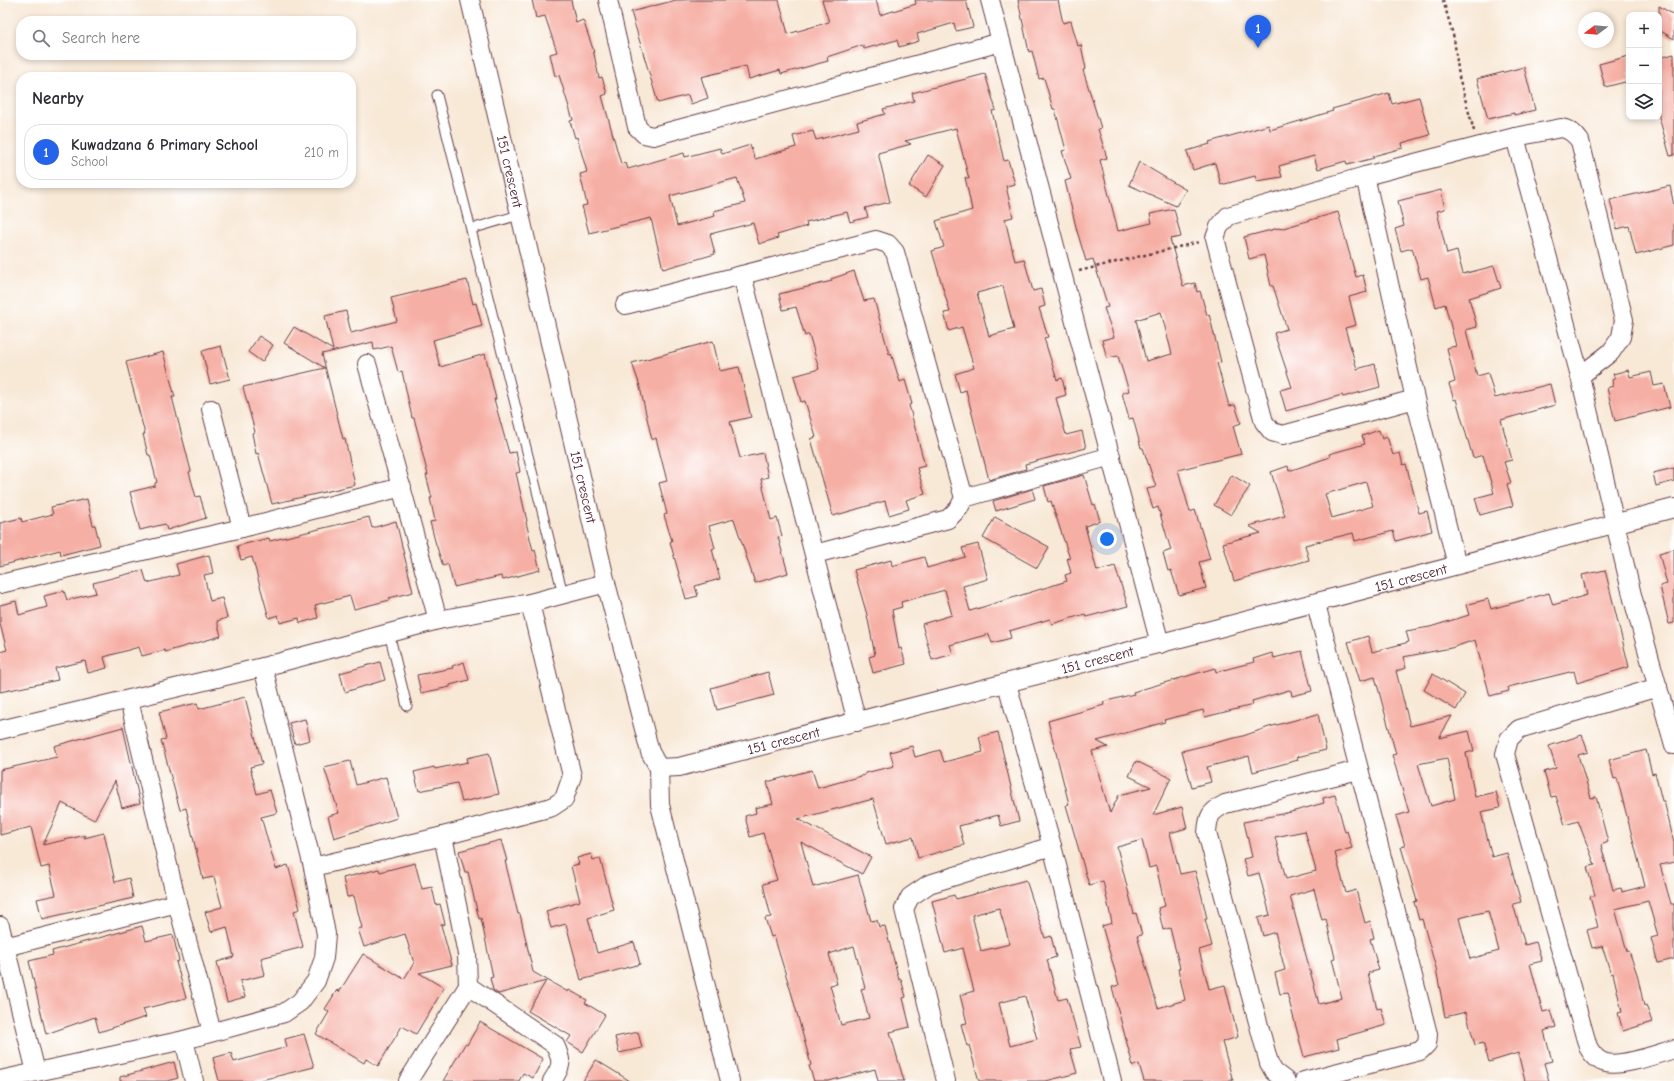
<!DOCTYPE html>
<meta charset="utf-8">
<style>
body{margin:0;font-family:"Comic Neue",sans-serif;background:#f7f7f7;color:#2b2b33}
.controls{position:absolute;right:12px;top:12px;display:grid;overflow:hidden;border-radius:8px;box-shadow:0 2px 6px #0003}
.controls button{width:36px;height:36px;display:grid;place-items:center;padding:0;border:0;border-bottom:1px solid #e1e1e2;background:#fff;color:#2b2b33;font:20px sans-serif}
.compass{position:absolute;left:1578px;top:12px;width:36px;height:36px;border-radius:50%;background:#fff;box-shadow:0 2px 6px #0003;rotate:254deg}
.you{position:absolute;left:1107px;top:539px;width:14px;height:14px;margin:-10px;border:3px solid #fff;border-radius:50%;background:#1a73e8;box-shadow:0 0 0 6px #1a73e833}
.badge{display:grid;place-items:center;width:26px;height:26px;border-radius:50%;background:#2563eb;color:#fff;font-size:13px;font-weight:700}
.pin{position:absolute;translate:-50% -33px;filter:drop-shadow(0 1px 2px #0008)}
.pin::after{content:'';position:absolute;top:21px;width:14px;height:12px;background:inherit;clip-path:polygon(0 0,100% 0,50% 100%)}
.list{margin:0;padding:0;list-style:none}
h2{display:flex;justify-content:space-between;align-items:center;height:52px;margin:0;padding:0 16px;font-size:17px}
h2 small{font-size:13px;font-weight:400;color:#7c7c81}
.list li{display:grid;grid-template-columns:26px 1fr auto;gap:12px;align-items:center;box-sizing:border-box;height:56px;margin:0 8px 8px;padding:0 8px;border:1px solid #e1e1e2;border-radius:16px}
.list b{display:block;font-size:15px;white-space:nowrap}
.list p{margin:0;font-size:13px;white-space:nowrap;color:#7c7c81}
.list em{font-size:13px;font-style:normal;color:#7c7c81}
.icon{flex:none;width:22px;height:22px;fill:none;stroke:currentColor;stroke-width:2;stroke-linecap:round;stroke-linejoin:round}
.map{position:relative;flex:none;width:1674px;height:1081px;overflow:hidden}
.search{position:absolute;background:#fff;box-shadow:0 2px 6px #0003;left:16px;top:16px;width:340px;height:44px;display:flex;align-items:center;gap:10px;box-sizing:border-box;padding:0 14px;border-radius:16px;color:#7c7c81;font-size:15px}
.panel{position:absolute;background:#fff;box-shadow:0 2px 6px #0003;left:16px;top:72px;width:340px;height:116px;border-radius:16px}
.map>svg:first-child{display:block}
.building{fill:#f6afa4;fill-rule:evenodd}
.lines{fill:none;stroke-linecap:round;stroke-linejoin:round}
.service-casing{stroke:#643d45;stroke-width:11}
.minor-casing{stroke:#643d45;stroke-width:20}
.path{stroke:#643d45;stroke-width:2.5;stroke-dasharray:3 3;stroke-linecap:butt}
.service{stroke:#fff;stroke-width:9}
.minor{stroke:#fff;stroke-width:18}
.labels{text-anchor:middle;stroke-width:3;stroke-linejoin:round;paint-order:stroke}
.street-label{font-size:14px;fill:#4a1f2b;stroke:#fff}
</style>
<div class="map">
<svg width="1674" height="1081" viewBox="0 0 1674 1081">
<rect width="100%" height="100%" fill="#fff"/>
<filter id="ink" filterUnits="userSpaceOnUse"><feTurbulence type="fractalNoise" baseFrequency=".025" numOctaves="2"/><feDisplacementMap in="SourceGraphic" scale="8" xChannelSelector="R" yChannelSelector="G"/><feConvolveMatrix kernelMatrix="1 2 1 2 8 2 1 2 1" color-interpolation-filters="sRGB"/></filter>
<filter id="wash" filterUnits="userSpaceOnUse"><feTurbulence type="fractalNoise" baseFrequency=".012" numOctaves="4" result="noise"/><feDisplacementMap in="SourceGraphic" scale="16" xChannelSelector="R" yChannelSelector="G"/><feGaussianBlur stdDeviation="0.9" result="paint"/><feColorMatrix in="noise" values="0 0 0 0 0 0 0 0 0 0 0 0 0 0 0 0 0 1.4 0 .05"/><feComposite in="paint" operator="in"/></filter>
<g filter="url(#wash)">
<rect width="100%" height="100%" fill="#f8e8d6"/>
<g id="blocks">
<!-- building -->
<path class="building" d="M532 0H571L576 23 583 20 593 49 599 78 602 77 607 94 602 96 621 164 626 163 628 169 684 153 685 157 720 148 722 154 750 145 755 159 796 147 793 136 813 131 816 140 859 129 857 122 885 114 883 109 914 101 912 93 985 74 996 110 992 111 1004 161 1008 160 1015 184 1006 186 1013 217 1005 219 1015 261 1024 259 1033 291 1041 289 1045 306 1039 308 1048 337 1044 338 1057 380 1062 378 1066 395 1056 398 1066 435 1082 431 1086 448 1025 464 1026 469 989 480 966 390 960 392 955 374 974 368 962 327 949 331 944 313 950 312 932 251 944 247 936 221 972 210 965 177 969 179 956 128 905 141 911 144 878 153 890 202 865 208 868 217 850 222 847 212 806 222 807 226 777 235 778 238 759 244 753 223 710 234 715 254 663 269 651 218 589 233 582 206 587 205 580 174 587 172 577 137 575 138 570 121 573 120 559 75 555 76 550 54 557 52 545 16 536 18ZM737 178 745 203 714 211 715 216 677 226 670 196ZM1003 286 1014 329 989 336 977 293Z
M676 0H779L788 34 829 22 822 0H876L880 15 916 4 915 0H966L973 27 956 31 954 23 917 34 919 41 899 47 897 40 864 49 863 45 827 57 828 61 781 74 780 70 749 79 746 66 701 77 708 98 691 104 688 95 658 103 631 12Z
M1018 0H1058L1063 23 1071 21 1078 46 1081 45 1086 69 1083 70 1101 128 1098 129 1107 158 1100 160 1118 231 1152 223 1150 214 1174 209 1181 237 1170 239 1183 286 1195 283 1197 292 1200 291 1207 315 1209 314 1221 362 1217 363 1229 406 1235 405 1241 423 1233 426 1241 454 1178 470 1190 512 1195 510 1210 559 1199 562 1206 588 1179 595 1171 570 1168 571 1163 553 1171 550 1158 507 1153 509 1147 489 1156 487 1143 448H1141L1133 418 1129 419 1122 393 1129 391 1118 356 1107 358 1102 340 1114 337 1104 308 1108 307 1093 259 1086 261 1077 231 1065 181 1071 179 1062 151 1066 150 1055 109H1053L1044 78 1039 79 1032 51 1029 52ZM1161 312 1172 354 1146 361 1136 320Z
M1659 6 1674 15V39L1659 30Z
M1674 54V155L1670 156 1659 117V58Z
M1629 56V81L1605 87 1599 64Z
M1524 67 1535 110 1514 115V113L1488 119 1477 79Z
M1389 93 1392 104 1419 97 1430 135 1402 143 1403 148 1373 156 1374 158 1347 165 1346 161 1318 169 1314 156 1279 166 1282 177 1257 181 1255 176 1221 185 1215 163 1193 170 1187 151 1210 144 1209 142 1269 125 1270 130 1333 111 1332 109Z
M928 155 945 165 926 197 909 186Z
M1139 162 1186 190 1176 206 1129 185Z
M1670 186 1674 206V245L1636 255 1629 226 1617 229 1610 200Z
M1441 190 1445 209 1437 211 1447 254 1457 251 1463 274 1494 266 1501 288 1469 298 1477 327 1466 330 1477 376 1488 373 1495 398 1550 384 1555 405 1501 420 1512 460 1504 462 1511 483 1507 484 1513 506 1480 515 1475 498 1494 493 1483 455 1473 458 1456 399 1454 400 1449 384 1455 382 1447 348 1456 346 1445 304 1436 307 1428 277 1421 279 1412 248 1401 251 1395 229 1404 226 1398 201Z
M1338 212 1356 277 1363 275 1367 292 1349 297 1356 325 1345 328 1357 369 1375 364 1380 387 1343 397 1342 395 1286 411 1280 390 1292 387 1274 333 1287 329 1273 286H1271L1264 255 1249 259 1244 237 1279 228 1280 229Z
M854 271 864 301 874 299 889 354 891 353 900 382 905 380 912 404 909 405 925 466 917 468 925 494 906 500 909 509 889 515 885 501 833 516 811 439 816 437 805 401 801 402 794 376 819 369 809 334 805 336 796 307 783 310 779 294 832 281 831 279Z
M467 280 473 304 476 303 482 326 433 340 440 367 485 354 496 399H494L509 453 516 452 520 472 516 473 527 521 526 522 533 551 535 550 540 570 503 580 501 576 454 587 448 564 443 566 435 541 430 522 435 521 430 498H432L426 475H428L421 448H422L414 418H412L402 371 398 372 391 346 374 350 373 342 322 354 343 439H345L355 485 272 504 258 453 256 454 252 433 255 432 243 387 325 368 284 343 294 327 333 350 325 316 346 311 351 333 397 321 391 298Z
M259 336 273 345 262 362 248 352Z
M713 341 720 371 739 367 751 417 730 422 740 458 763 453 768 477 761 479 771 520 777 518 782 536 778 537 788 573 755 583 734 519 709 526 715 548 712 549 720 579 695 586 698 596 686 599 670 542 672 541 664 515 667 514 659 483 667 481 656 438 652 440 639 383 632 363Z
M221 346 230 379 210 384 202 351Z
M163 352 175 397H172L191 471 189 472 196 497 200 496 206 518 167 530 165 524 140 530 130 492 155 486V483L157 482 150 455H148L143 434H145L126 362Z
M1628 370 1630 377 1651 372 1654 386 1664 384 1670 407 1615 421 1607 388 1613 386 1612 380 1615 379 1613 374Z
M1379 430 1382 439 1387 437 1393 455 1400 453 1403 465 1406 464 1419 513 1427 511 1432 531 1396 541 1393 531 1355 541 1353 533 1305 545 1309 560 1234 581 1223 543 1261 533 1249 526 1285 516 1271 472 1288 466 1289 471 1330 457 1329 454 1365 444 1362 436ZM1366 482 1373 506 1332 518 1325 494Z
M1674 468V481L1656 486 1653 473Z
M1084 475 1093 505 1095 504 1100 521 1085 526 1097 571 1115 566 1128 606 1086 617 1085 614 1052 624 1050 619 1009 631 1011 638 992 643 989 634 950 645 953 654 932 660 922 624 952 615 945 590 901 602 902 607 892 610 899 649 901 648 906 664 873 673 869 657 875 655 867 615 854 570 891 560 892 566 924 557 927 568 965 557 962 548 978 544 988 579 963 586 970 611 1067 581 1065 575 1071 573 1067 558 1070 559 1051 501 1048 502 1044 486Z
M1232 475 1250 486 1231 515 1214 505Z
M1032 489 1035 499 996 511 993 501Z
M87 499 93 525H95L100 545 61 555 60 550 0 566V523L21 518 22 522 53 514 51 507Z
M369 517 372 528 396 521 413 592 389 598 390 600 354 609 350 596 315 605 318 618 300 623 299 618 280 623 278 615 269 618 252 557 241 560 237 546 269 538 270 541Z
M995 517 1049 547 1037 568 983 538Z
M1674 549V623L1669 624 1660 586 1667 584 1659 553Z
M209 555 213 573 204 575 210 601 222 598 227 618 217 621 221 636 165 652V650L142 656 139 647 104 657 107 668 88 673 85 661 55 668 58 680 0 692V652L7 650 0 624V605L16 601 19 615 47 607 44 596 64 591 67 600 96 593 93 583 143 570 147 583 179 575 176 564Z
M1605 570 1629 667 1577 683 1574 671 1508 687 1509 691 1490 696 1475 640 1451 648 1403 657 1406 668 1396 671 1410 726 1452 716 1439 738 1469 731 1474 751 1466 753 1475 797 1496 792 1500 808 1481 812 1492 857 1507 853 1521 902 1513 904 1525 945 1536 942 1542 961 1530 964 1543 1012 1551 1010 1556 1027 1544 1031 1552 1061 1544 1063 1549 1081H1525L1518 1053 1489 1062 1483 1043 1475 1045 1466 1012 1445 1017 1436 968 1422 919 1419 920 1414 902 1417 901 1401 847 1405 846 1396 816 1409 812 1392 755 1396 754 1375 677 1360 681 1348 642 1368 636 1372 652 1409 642 1406 631 1430 627 1469 615 1466 605 1488 599 1491 609 1549 593 1553 605 1587 595 1582 575ZM1447 758 1455 799 1431 806 1418 764ZM1488 911 1499 951 1470 959 1459 918Z
M1302 651 1312 691 1292 696 1291 691 1289 690 1252 701 1253 705 1205 717 1203 710 1164 720 1165 722 1097 741 1108 747 1092 751 1110 813 1119 795 1151 787 1129 776 1136 761 1171 778 1153 815 1182 807 1187 828 1170 833 1180 874 1195 871 1202 897 1207 919H1205L1212 946 1199 950 1209 989 1225 985 1238 1037 1222 1042 1233 1081H1144L1139 1064 1133 1066 1112 987 1119 985 1102 926 1112 923 1103 881 1089 885 1066 805 1069 804 1048 721 1104 705 1103 702 1134 694 1133 692 1215 668 1216 672 1254 662 1253 659 1272 653 1274 658ZM1142 840 1149 868 1156 866 1165 906 1158 908 1163 930 1170 928 1180 968 1178 969 1185 1000 1158 1008 1137 936 1142 935 1136 913 1134 914 1117 847Z
M380 662 385 680 345 692 340 673Z
M464 662 469 680 450 685V687L421 693 417 675 453 668 452 666Z
M768 672 774 695 717 710 711 688Z
M1433 674 1465 694 1456 710 1424 690Z
M245 697 262 764 250 767 257 794 270 790 277 813 261 817 276 869 288 865 300 909 294 911 303 947 261 958 265 975 240 981 245 997 227 1002 217 962 234 957 227 927 211 932 205 912 222 907 214 877 203 879 186 808 180 810 161 740 166 739 159 712 197 703 199 709Z
M1318 714 1326 750 1297 757 1298 760 1253 772 1249 756 1207 767 1211 782 1192 787 1182 751 1243 736 1269 727Z
M305 719 310 740 295 744 289 723Z
M123 727 140 803 122 808 115 781 94 820 62 803 43 845 86 835 84 838 104 833 115 882 129 878 133 898 42 919 37 899 56 895 49 866 41 868 31 827 0 835V770L57 757 54 746Z
M998 732 1019 821 1001 826 998 815 959 826 964 845 918 858 913 837 886 844 873 799 798 819 871 857 862 874 801 842 813 887 858 875 871 921 877 920 879 927 885 926 899 980 901 979 906 997 903 998 910 1027 890 1032 904 1081H878L875 1069 829 1081H814L809 1066 811 1065 792 995 774 936 771 937 765 918 771 917 763 884 777 880 763 833 750 837 745 816 756 813 755 808 773 804 767 782 812 770 818 788 865 775V773L894 766 890 752 912 746 915 757 940 750 944 762 983 752 979 737ZM854 946 865 988 861 989 869 1018 841 1025 830 985 837 984 829 954Z
M1582 735 1588 752 1578 755 1591 798 1596 797 1608 842 1601 845 1613 890 1621 888 1622 892 1645 886 1617 778 1614 779 1609 760 1646 750 1652 774 1655 773 1662 801H1664L1674 842V862L1660 865 1671 904H1674V959L1658 963 1651 938 1658 936 1648 901 1615 909 1627 951H1629L1637 974 1644 1006 1646 1005 1652 1022 1623 1031 1618 1013 1622 1012 1613 973 1611 974 1602 946 1592 948 1587 930 1598 927 1590 897 1595 895 1587 867 1595 865 1578 821 1565 825 1556 796 1551 797 1544 772 1556 768 1549 746Z
M489 753 499 794 462 802 457 783 419 791 414 772 434 767 435 769 468 762 467 758Z
M350 761 356 785 386 777 397 818 334 838 328 816 339 813 324 767Z
M1335 795 1345 832 1347 831 1352 848 1335 853 1346 893 1356 890 1365 923 1370 921 1374 938 1370 939 1379 970 1368 973 1377 1009 1381 1008 1386 1025 1337 1039 1339 1048 1304 1057 1287 993 1280 994 1275 973 1285 970 1275 932 1263 936 1258 918 1270 915 1259 873 1248 876 1243 859 1252 857 1244 822 1291 812 1324 803 1323 798ZM1305 831 1316 871 1286 879 1275 837ZM1314 889 1322 920 1326 919 1335 958 1332 959 1342 998 1319 1004 1290 896Z
M501 840 507 861H505L518 914H520L533 972 568 992 569 990 587 1000 585 1003 605 1015 583 1052 567 1042 571 1036 528 1011 546 981 498 994 493 990 490 978 493 977 481 918 479 919 468 872H465L459 851Z
M591 854 593 860 600 858 614 910 588 918 597 953 634 942 640 964 581 980 566 924 551 928 546 911 580 901 571 866 579 864 577 858Z
M415 863 422 889 432 887 436 905 440 904 445 924 441 925 452 965 419 973 444 988 416 1034 402 1026 378 1066 366 1059 364 1063 316 1034 329 1012 325 1009 337 990 339 992 363 954 404 979 414 963 405 934 364 947 358 929 362 928 354 896 347 897 343 878 379 869 380 872Z
M1026 880 1045 938 1051 936 1056 957 1047 960 1058 1000 1067 998 1081 1047 1070 1049 1077 1073 1046 1081H979L969 1045 967 1046 961 1024 967 1023 960 995 974 991 963 948 945 953 932 901 954 895 956 899ZM999 908 1010 944 981 951 972 915ZM1025 996 1037 1039 1010 1046 999 1003Z
M142 926 146 941 173 935 179 961 176 962 186 998 143 1009 146 1017 99 1032 95 1017 46 1034 29 961 53 955 52 951Z
M480 1022 543 1059 533 1078 523 1073 519 1081H443L465 1044 467 1045Z
M638 1032 642 1048 619 1053 615 1037Z
M304 1034 314 1067 257 1081H219L213 1058 231 1053 234 1062 287 1047 285 1039Z
M596 1060 630 1081H583Z
M174 1062 178 1078 168 1081H120V1077Z"/>
</g>
</g>
<g filter="url(#ink)">
<use href="#blocks" fill-opacity="0" stroke="#643d45" stroke-width="1"/>
<g class="lines">
<!-- service casing -->
<g class="service-casing">
<path id="service" d="M437 95 563 594
M471 229 519 215
M389 633 407 706"/>
</g>
<!-- minor casing -->
<g class="minor-casing">
<g id="minor">
<path id="s1" d="M470 0 606 583 650 752 659 768 660 805 730 1081"/>
<path d="M608 0 637 127 644 134 653 136 1001 42"/>
<path d="M990 0 1160 644"/>
<path d="M1515 137 1580 376 1633 599 1674 745"/>
<path d="M1365 176 1228 216 1219 227 1215 238 1264 422 1272 432 1283 435 1415 399"/>
<path d="M625 305 742 275"/>
<path d="M367 364 438 620"/>
<path d="M211 409 242 528"/>
<path d="M964 498 1111 456"/>
<path d="M815 554 948 519 959 508 964 498 895 252 888 244 876 240 742 275 857 722"/>
<path d="M1457 565 1415 399 1365 176 1515 137 1561 128C1570 129 1575 134 1580 141L1624 320 1621 337 1611 352 1580 376"/>
<path d="M0 584 242 528 402 487"/>
<path d="M1007 684 1052 846 1112 1081"/>
<path d="M1658 687 1519 729 1509 739 1505 754 1588 1047C1592 1054 1597 1061 1606 1063 1623 1067 1657 1054 1674 1049"/>
<path d="M129 700 177 903 212 1032"/>
<path d="M0 730 263 667 438 620 530 603 606 583"/>
<path id="s2" d="M659 768 679 767C1011 683 1343 596 1674 508"/>
<path d="M443 836 552 807 564 799 572 776 530 603"/>
<path d="M313 867 443 836 467 954 468 986 408 1081"/>
<path d="M0 926 36 1072"/>
<path d="M5 947 177 903"/>
<path d="M468 986 555 1045C563 1062 562 1066 552 1081"/>
<path d="M184 1040 194 1081"/>
<path d="M0 1080 184 1040 284 1013 300 1002 316 981 324 958 326 934 313 867 263 667"/>
<path d="M946 1081 904 909 910 897 929 884 1052 846"/>
<path d="M1286 1081 1274 1072 1269 1063 1207 833C1208 816 1210 812 1225 804L1358 770"/>
<path d="M1304 1081 1420 1051 1427 1044 1428 1034 1316 604"/>
</g>
</g>
<!-- path -->
<path class="path" d="M1443 0 1454 38 1459 77 1474 131
M1079 271 1199 242"/>
<!-- service -->
<use href="#service" class="service"/>
<!-- minor -->
<use href="#minor" class="minor"/>
</g>
</g>
<g class="labels">
<!-- street labels -->
<g class="street-label">
<text dy="5" stroke="none"><textPath href="#s1" startOffset="176">151 crescent</textPath></text>
<text dy="5" stroke="none"><textPath href="#s1" startOffset="500">151 crescent</textPath></text>
<text dy="5" stroke="none"><textPath href="#s2" startOffset="776">151 crescent</textPath></text>
<text dy="5" stroke="none"><textPath href="#s2" startOffset="452">151 crescent</textPath></text>
<text dy="5" stroke="none"><textPath href="#s2" startOffset="128">151 crescent</textPath></text>
</g>
</g>
</svg>
<div class="controls">
<button>+</button>
<button>−</button>
<button><svg class="icon" aria-label="layers" viewBox="0 0 24 24"><path d="M12 4l9 5-9 5-9-5zM3 14l9 5 9-5"/></svg></button>
</div>
<svg class="compass" viewBox="-18 -18 36 36"><path d="M0-13l5 13h-10z" fill="#e53935"/><path d="M0 13l5-13h-10z" fill="#7c7c81"/></svg>
<div class="you"></div>
<div class="pin badge" style="left:1258px;top:48px">1</div>
<div class="search"><svg class="icon" aria-label="search" viewBox="0 0 24 24"><circle cx="10" cy="10" r="6"/><path d="M15 15l6 6"/></svg>Search here</div>
<section class="panel">
<h2>Nearby<small></small></h2>
<ul class="list">
<li><span class="badge">1</span><div><b>Kuwadzana 6 Primary School</b><p>School</p></div><em>210 m</em></li>
</ul>
</section>
</div>
